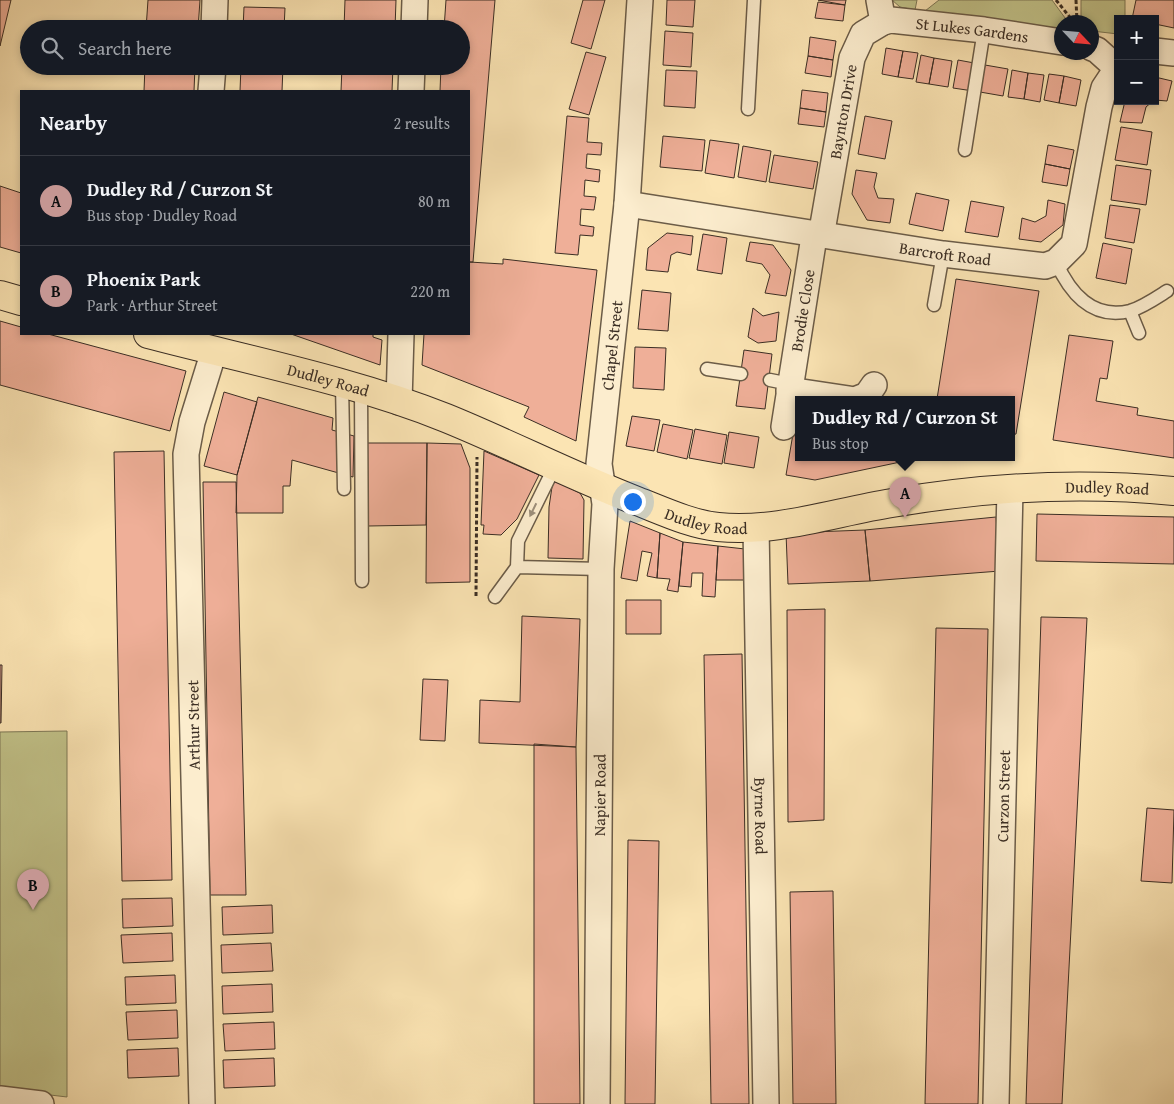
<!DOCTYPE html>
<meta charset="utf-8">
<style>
body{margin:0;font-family:"Gentium Book Plus",serif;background:#242831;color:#f1f3f6}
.controls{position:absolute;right:15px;top:15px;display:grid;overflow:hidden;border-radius:0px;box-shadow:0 2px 8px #0003}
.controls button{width:45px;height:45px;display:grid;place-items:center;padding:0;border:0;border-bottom:1px solid #363941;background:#171b24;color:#f1f3f6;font:25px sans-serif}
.compass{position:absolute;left:1054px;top:15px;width:45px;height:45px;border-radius:50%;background:#171b24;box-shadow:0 2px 8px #0003;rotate:116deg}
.you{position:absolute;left:632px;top:501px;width:18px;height:18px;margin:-12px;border:4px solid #fff;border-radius:50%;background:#1a73e8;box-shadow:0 0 0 8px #1a73e833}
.badge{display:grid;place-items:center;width:32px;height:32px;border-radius:50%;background:#c59692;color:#111;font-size:16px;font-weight:700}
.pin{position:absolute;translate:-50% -41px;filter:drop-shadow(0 1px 2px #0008)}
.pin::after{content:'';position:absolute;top:26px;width:18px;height:15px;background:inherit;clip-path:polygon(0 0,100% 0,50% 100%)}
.popup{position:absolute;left:795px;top:396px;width:220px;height:65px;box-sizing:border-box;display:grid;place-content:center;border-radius:0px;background:#171b24;filter:drop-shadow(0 1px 4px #0005);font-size:16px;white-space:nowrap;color:#9ea1a6}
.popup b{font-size:19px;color:#f1f3f6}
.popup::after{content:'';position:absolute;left:50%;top:100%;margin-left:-10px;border:10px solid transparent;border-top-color:#171b24}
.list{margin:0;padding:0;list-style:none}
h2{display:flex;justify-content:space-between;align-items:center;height:65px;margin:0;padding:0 20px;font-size:21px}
h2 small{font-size:16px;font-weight:400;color:#9ea1a6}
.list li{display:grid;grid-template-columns:32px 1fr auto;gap:15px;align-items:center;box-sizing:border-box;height:90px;padding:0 20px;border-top:1px solid #363941}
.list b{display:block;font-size:19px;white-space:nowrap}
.list p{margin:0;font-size:16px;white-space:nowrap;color:#9ea1a6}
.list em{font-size:16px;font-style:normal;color:#9ea1a6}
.icon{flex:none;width:28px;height:28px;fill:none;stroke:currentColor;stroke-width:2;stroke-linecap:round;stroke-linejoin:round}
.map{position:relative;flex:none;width:1174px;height:1104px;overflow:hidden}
.search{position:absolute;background:#171b24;box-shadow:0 2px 8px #0003;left:20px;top:20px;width:450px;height:55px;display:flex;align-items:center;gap:12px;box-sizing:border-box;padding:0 18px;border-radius:28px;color:#9ea1a6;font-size:19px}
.panel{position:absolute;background:#171b24;box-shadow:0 2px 8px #0003;left:20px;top:90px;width:450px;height:245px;border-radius:0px}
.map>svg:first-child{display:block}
.green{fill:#c2c38a;stroke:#7e7857}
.building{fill:#efaf98;stroke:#3b2e24}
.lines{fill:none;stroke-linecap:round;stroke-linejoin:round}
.lane-casing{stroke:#6b5c48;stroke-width:15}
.street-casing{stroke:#6b5c48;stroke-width:28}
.primary-casing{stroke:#3b2e24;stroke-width:30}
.path{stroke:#3b2e24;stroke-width:3;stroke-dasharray:4 2.5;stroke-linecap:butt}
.lane{stroke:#fcedce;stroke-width:12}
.street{stroke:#fcedce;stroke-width:25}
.primary{stroke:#fbe4b3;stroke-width:28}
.oneway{fill:#9c8e79}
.labels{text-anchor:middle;stroke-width:5;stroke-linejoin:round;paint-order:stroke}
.street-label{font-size:16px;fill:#3b2e24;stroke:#fcedce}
</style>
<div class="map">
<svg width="1174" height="1104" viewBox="0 0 1174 1104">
<rect width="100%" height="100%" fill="#fbe4b3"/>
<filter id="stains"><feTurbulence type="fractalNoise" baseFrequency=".004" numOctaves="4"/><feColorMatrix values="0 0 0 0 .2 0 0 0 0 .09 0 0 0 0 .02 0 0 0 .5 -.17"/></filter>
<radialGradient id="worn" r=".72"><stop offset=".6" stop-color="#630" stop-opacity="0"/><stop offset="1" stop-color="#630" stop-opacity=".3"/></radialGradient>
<!-- green -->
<path class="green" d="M892 0H917L915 10 900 7Z
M939 0H1052L1068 22H1062L1061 32 925 11Z
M1081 0H1125V19H1118V34L1092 31V22H1081Z
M67 731V1097L0 1089V732Z"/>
<!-- building -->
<path class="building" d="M0 0H11L0 46Z
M148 0H200L198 29H146Z
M345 0H396L395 29H344Z
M446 0H495L473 262H469V91H440L441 66H461V29H444Z
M583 0H605L591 49 571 43Z
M667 0H695L693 27 666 25Z
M818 0H846L845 5Z
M1136 0H1174V28L1155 24V19H1132Z
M818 2 845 5 843 21 815 18Z
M244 7 285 8 284 29H243Z
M665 31 693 33 691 67 663 65Z
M810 37 836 41 833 60 808 56Z
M886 48 903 51 898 77 882 74Z
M903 51 918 53 913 79 898 77Z
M586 52 606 57 589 115 569 109Z
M921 55 934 58 929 84 916 82Z
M808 56 833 60 831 77 805 73Z
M934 58 952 61 948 87 929 84Z
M958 60 985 65 980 92 953 88Z
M985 65 1008 69 1003 96 980 92Z
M145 66H195L194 91H144Z
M241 66H283L282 91H240Z
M342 66H393L392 91H341Z
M666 70 697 71 695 108 664 106Z
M1012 70 1028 73 1024 99 1008 97Z
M1028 73 1044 75 1040 102 1024 99Z
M1049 74 1064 76 1059 103 1044 100Z
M1064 76 1081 80 1076 106 1059 103Z
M1155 77 1172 81 1167 101 1155 100Z
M802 90 828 93 826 112 800 108Z
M1125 101H1153L1146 107 1142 123 1120 122Z
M800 108 826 112 824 127 798 124Z
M567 116 589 118 587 142 602 143 601 155 587 154 586 168 600 170 599 182 585 180 584 196 596 197 594 210 581 209 580 225 594 227 593 236 580 235 578 255 555 253Z
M865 116 892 121 885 159 858 154Z
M1121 127 1152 132 1147 165 1115 160Z
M663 136 705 140 702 171 660 167Z
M710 140 739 144 734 178 705 173Z
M1048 145 1074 150 1070 169 1045 164Z
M743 146 771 151 766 182 738 177Z
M774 155 818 162 813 189 769 182Z
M1045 164 1070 169 1067 186 1042 182Z
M1116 165 1151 170 1146 205 1111 200Z
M856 170 877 173 874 187 878 198 894 199 890 223 867 220 852 194Z
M0 186 21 193V253L0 247Z
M916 193 949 200 943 231 909 224Z
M1048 200 1065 204 1063 225 1041 242 1019 239 1022 218 1035 222 1046 216Z
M971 201 1004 207 998 237 965 232Z
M1110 205 1140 209 1134 243 1105 238Z
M667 233 693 236 691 255 677 252 671 255 668 272 646 270 648 248Z
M703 234 727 238 722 274 697 270Z
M750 242 773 245 791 270 786 296 765 293 770 275 762 264 746 261Z
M1103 243 1132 249 1126 284 1096 278Z
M503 259 597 270 576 441 524 417 529 407 422 365 424 334H469V262L503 264Z
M956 279 1039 291 1016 434 1011 435V399H937Z
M642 290 671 293 668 331 638 329Z
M753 308 763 316 779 312 776 341 758 343 748 337Z
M0 321 21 327V334H48L186 371 170 431 0 385Z
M291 334H373V337L382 340 380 365Z
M1069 335 1113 341 1107 379 1100 378 1096 401 1138 408 1137 415 1174 421V458L1053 440Z
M635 347 666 348 664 390 633 388Z
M744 350 772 354 765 409 736 406Z
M224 392 257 402 237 475 204 466Z
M258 397 333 418 332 430 354 436 353 477 292 460 290 486H283V513H236L237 475Z
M632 416 660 420 654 451 626 446Z
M663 424 693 430 687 459 657 452Z
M794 428 799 429V457H924L815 480 786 475Z
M695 429 727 435 722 464 689 458Z
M729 432 759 437 754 468 724 463Z
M367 443H427L426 525 368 526Z
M427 443 461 444 470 468V582L426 583Z
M164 451 172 880 122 881 114 452Z
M484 451 539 475 517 519 501 535 483 534 484 525H481Z
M553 480 580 493 584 500 583 559 548 558 549 507Z
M203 482H236L246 895H210Z
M1037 514 1174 517V564L1036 561Z
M996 517 1000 571 870 581 865 530Z
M630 521 660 533 657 578 647 576 652 553 642 551 637 581 621 578Z
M865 530 870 581 788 584 786 533Z
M660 533 683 542 678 592 667 590 670 579 657 578Z
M683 542 718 546 715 597 702 596 703 573H692L691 587 679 586Z
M718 546 745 549 746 580H716Z
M626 600H661V634H626Z
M825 609 824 820 788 822 787 610Z
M522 616 580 619 576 747 479 743 480 700 520 702Z
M1041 617 1087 618 1062 1104H1026Z
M936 628 988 629 978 1104H925Z
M742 654 749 1104H711L704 655Z
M0 665H2L1 723H0Z
M423 679 448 680 445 741 420 740Z
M534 744 576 747 580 1104H534Z
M1147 808 1174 810 1172 883 1141 881Z
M628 840 659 841 655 1104H625Z
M833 891 836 1104H793L790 892Z
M172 898 173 926 123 928 122 899Z
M272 905 273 933 223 935 222 907Z
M172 933 173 961 123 963 121 935Z
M271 943 273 971 222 973 221 945Z
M175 975 176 1003 126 1005 125 977Z
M272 984 273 1012 223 1014 222 986Z
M177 1010 178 1038 128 1040 126 1012Z
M274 1022 275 1049 225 1051 223 1024Z
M178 1048 179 1076 128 1078 127 1050Z
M274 1058 275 1086 224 1088 223 1060Z"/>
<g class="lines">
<!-- lane casing -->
<g class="lane-casing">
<path id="lane" d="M748 109 754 0
M965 150 984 30
M1056 262C1070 293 1092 320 1130 311 1143 307 1156 298 1167 291
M934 305 943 254
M1130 311 1139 333
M707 369 741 374
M770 380 790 384
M342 384 344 489
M361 390 362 581
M555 466 518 541 517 567 601 569
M495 597 517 567"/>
</g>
<!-- street casing -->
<g class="street-casing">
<g id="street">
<path id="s1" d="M883 22 891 20 984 30 1062 42"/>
<path d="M214 29 215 0"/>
<path d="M414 29 415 0"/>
<path d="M1092 48 1097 50 1117 68"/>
<path d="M1155 51 1174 53"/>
<path d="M211 91 213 66"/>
<path d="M411 91 412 66"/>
<path id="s2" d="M627 204 943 254 1045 266 1056 262 1074 244 1099 107 1104 88 1118 67"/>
<path d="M789 390 849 399"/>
<path d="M857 399 867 395 874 385"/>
<path d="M399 402 401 334"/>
<path id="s3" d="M784 427 813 243 823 225 852 58 863 34 883 22 879 0"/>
<path id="s4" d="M756 527 766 1104"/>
<path d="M0 1099 41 1104"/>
<path d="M202 1104 186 454 192 422 214 351"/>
<path id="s5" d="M597 1104 601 569 605 504 599 464 627 204 640 0"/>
<path id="s6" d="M996 1104 1010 489"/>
</g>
</g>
<!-- primary casing -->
<g class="primary-casing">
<g id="primary">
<path d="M0 295 21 301"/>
<path id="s7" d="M148 334C247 360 351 380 446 418 510 444 572 476 637 501 663 511 690 524 718 527 776 533 835 512 892 503 985 487 1081 482 1174 491"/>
</g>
</g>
<!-- path -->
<path class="path" d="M1056 0 1073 21
M1076 0 1077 22
M476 596 477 457"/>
<!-- lane -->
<use href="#lane" class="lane"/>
<!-- street -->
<use href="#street" class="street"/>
<!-- primary -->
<use href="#primary" class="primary"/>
</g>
<!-- one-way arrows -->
<defs><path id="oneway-solid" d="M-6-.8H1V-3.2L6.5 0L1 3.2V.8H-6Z" transform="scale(1.25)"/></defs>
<use class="oneway" href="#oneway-solid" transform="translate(533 510) rotate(116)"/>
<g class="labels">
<!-- street labels -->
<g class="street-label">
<text dy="6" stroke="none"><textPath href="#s1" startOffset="90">St Lukes Gardens</textPath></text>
<text dy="6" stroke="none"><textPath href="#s3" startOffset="322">Baynton Drive</textPath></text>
<text dy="6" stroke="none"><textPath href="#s2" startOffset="322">Barcroft Road</textPath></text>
<text dy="6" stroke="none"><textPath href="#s3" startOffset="118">Brodie Close</textPath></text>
<text dy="6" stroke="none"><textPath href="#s5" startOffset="760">Chapel Street</textPath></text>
<text dy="6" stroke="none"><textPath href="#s7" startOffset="186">Dudley Road</textPath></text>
<text dy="6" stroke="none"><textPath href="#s7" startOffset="996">Dudley Road</textPath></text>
<text dy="6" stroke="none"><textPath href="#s7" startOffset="591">Dudley Road</textPath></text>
<text transform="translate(193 725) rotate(-91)" y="6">Arthur Street</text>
<text dy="6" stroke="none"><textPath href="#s5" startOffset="309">Napier Road</textPath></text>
<text dy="6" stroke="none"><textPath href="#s6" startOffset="308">Curzon Street</textPath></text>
<text dy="6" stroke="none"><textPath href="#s4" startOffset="289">Byrne Road</textPath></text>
</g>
</g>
<rect width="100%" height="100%" filter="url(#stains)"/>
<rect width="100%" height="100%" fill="url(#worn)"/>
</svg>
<div class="controls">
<button>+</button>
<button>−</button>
</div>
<svg class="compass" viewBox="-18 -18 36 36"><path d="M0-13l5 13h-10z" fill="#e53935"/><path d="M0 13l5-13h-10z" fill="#9ea1a6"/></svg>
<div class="you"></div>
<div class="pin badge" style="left:905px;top:518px">A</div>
<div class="popup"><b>Dudley Rd / Curzon St</b>Bus stop</div>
<div class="pin badge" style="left:33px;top:910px">B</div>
<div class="search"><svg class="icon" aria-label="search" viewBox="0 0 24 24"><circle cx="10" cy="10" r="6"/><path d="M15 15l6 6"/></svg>Search here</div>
<section class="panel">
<h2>Nearby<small>2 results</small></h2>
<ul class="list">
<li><span class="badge">A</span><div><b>Dudley Rd / Curzon St</b><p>Bus stop · Dudley Road</p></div><em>80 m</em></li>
<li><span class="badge">B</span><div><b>Phoenix Park</b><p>Park · Arthur Street</p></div><em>220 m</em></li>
</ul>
</section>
</div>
